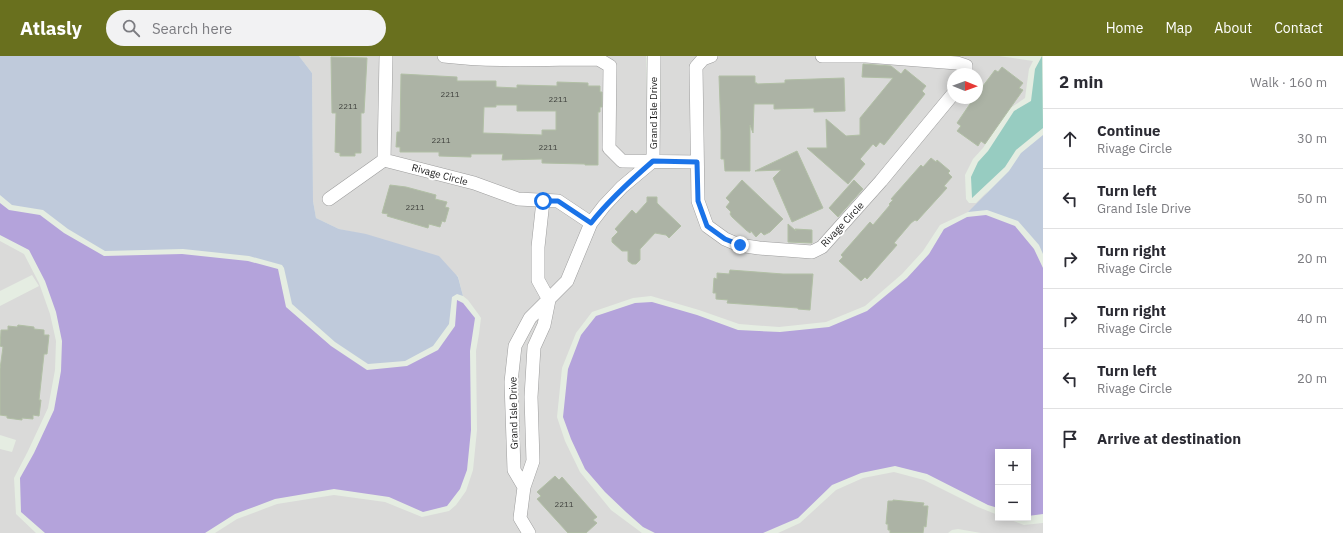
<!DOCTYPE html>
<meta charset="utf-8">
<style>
body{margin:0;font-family:"IBM Plex Sans",sans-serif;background:#f2f2f3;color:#2b2b33}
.controls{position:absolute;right:12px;bottom:12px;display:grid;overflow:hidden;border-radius:0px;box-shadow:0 2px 10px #0003}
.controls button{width:36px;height:36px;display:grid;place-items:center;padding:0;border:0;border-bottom:1px solid #e1e1e2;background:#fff;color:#2b2b33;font:20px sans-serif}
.compass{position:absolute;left:947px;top:12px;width:36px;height:36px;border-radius:50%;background:#fff;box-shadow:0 2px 10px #0003;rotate:91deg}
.stop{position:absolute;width:12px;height:12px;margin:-9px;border:3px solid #1a73e8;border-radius:50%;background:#fff}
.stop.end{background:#1a73e8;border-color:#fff;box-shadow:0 1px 4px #0008}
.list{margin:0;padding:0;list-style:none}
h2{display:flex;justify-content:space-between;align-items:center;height:52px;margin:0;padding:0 16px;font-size:17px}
h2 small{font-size:13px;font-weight:400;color:#7c7c81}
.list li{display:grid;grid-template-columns:26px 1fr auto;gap:12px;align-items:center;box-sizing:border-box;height:60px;padding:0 16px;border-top:1px solid #e1e1e2}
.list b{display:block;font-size:15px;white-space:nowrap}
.list p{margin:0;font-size:13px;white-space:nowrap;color:#7c7c81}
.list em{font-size:13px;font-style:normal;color:#7c7c81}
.icon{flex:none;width:22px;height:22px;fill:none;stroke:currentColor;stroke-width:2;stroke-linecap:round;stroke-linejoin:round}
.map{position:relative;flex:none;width:1043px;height:477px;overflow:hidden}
header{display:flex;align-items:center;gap:24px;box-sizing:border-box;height:56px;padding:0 20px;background:#69701e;color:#fff}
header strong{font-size:19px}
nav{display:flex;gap:22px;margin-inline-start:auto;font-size:14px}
.search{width:280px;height:36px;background:#f2f2f3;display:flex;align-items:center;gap:10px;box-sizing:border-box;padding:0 14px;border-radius:22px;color:#7c7c81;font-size:15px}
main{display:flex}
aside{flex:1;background:#fff}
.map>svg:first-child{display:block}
.residential{fill:#dadad9;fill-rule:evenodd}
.forest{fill:#97ccc1}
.wetland{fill:#bfcadb}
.water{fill:#b4a3db}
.building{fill:#acb3a5;stroke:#b1bfa5;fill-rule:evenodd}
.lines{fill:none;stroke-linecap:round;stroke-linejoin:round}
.minor-casing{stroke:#9d9d9d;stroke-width:14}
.minor{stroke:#fff;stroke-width:13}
.route{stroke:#1a73e8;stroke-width:5}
.labels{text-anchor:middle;stroke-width:4;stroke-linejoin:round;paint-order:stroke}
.number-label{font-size:8px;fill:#40423e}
.street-label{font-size:10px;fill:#1c1c1c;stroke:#fff}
</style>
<header>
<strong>Atlasly</strong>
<div class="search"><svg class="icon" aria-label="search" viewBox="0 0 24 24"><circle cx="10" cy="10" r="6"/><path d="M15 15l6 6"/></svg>Search here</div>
<nav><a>Home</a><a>Map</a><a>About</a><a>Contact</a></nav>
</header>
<main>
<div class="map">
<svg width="1043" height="477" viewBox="0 0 1043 477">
<rect width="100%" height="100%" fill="#e5ede2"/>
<!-- residential -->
<path class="residential" d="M299 0H646L647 46H661V0H999L1033 5 1029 13 1025 42 1009 53 983 92 973 103 965 119 966 143 969 147H976L988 135 980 146 968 156 940 169 923 195 902 218 865 250 826 266 779 271 739 268 699 254 651 240 633 242 592 256 576 277 562 312 557 361 565 385 580 416 611 454 642 477H215L237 463 277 448 334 439 385 446 422 461 449 455 456 449 466 435 473 414 477 374 476 295 479 278 481 262 479 259 468 244 463 240 458 220 366 179 339 173 316 162 313 145 312 17ZM953 18H977V42H953Z
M0 185 24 198 39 227 50 258 56 285 55 314 48 352 28 395 14 422 16 458 36 477H0V393L12 396 16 384 0 379V250L39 230 32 219 0 235Z
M894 416 924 424 978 451 998 459V462H1006L1024 469 1043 467V477H981L958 473 952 474 948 477H778L800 467 836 434 863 422Z"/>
<!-- forest -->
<path class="forest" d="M1042 0 1043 72 1016 94 1005 111 972 142 971 121 978 106 988 95 1014 55 1031 45 1035 13Z"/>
<!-- wetland -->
<path class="wetland" d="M0 0H299L312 17 313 145 316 162 339 173 366 178 439 200 458 221 463 240 457 238 452 241 449 268 433 290 405 305 368 308 335 286 292 248 284 212 282 209 249 200 183 193 105 195 68 173 43 154 12 149 0 139Z
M1043 79V198L1039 189 1018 165 987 154 968 156 1009 115 1021 97Z"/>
<!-- water -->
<path class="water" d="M0 147 9 154 40 159 64 177 104 200 182 198 248 205 278 213 286 251 331 290 367 314 407 310 438 294 455 270 457 244 463 247 475 262 470 295 471 374 467 414 460 433 447 450 423 456 389 441 334 433 275 443 235 458 205 477H45L21 456 20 422 34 397 54 354 61 315 62 285 56 256 45 225 29 194 0 179Z
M986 159 1015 170 1034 193 1043 212V458L1028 460V396H998V452L988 449 927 418 895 410 861 417 832 429 798 462 763 477H655L643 471 626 456 605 436 585 413 571 383 563 361 568 313 581 279 596 260 635 247 652 246 697 259 738 274 780 276 829 271 867 255 907 222 929 198 944 173 967 161Z"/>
<!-- building -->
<path class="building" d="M331 1 367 2 364 57H361V97H355V100H340V97L335 96 336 57H332Z
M863 8 891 10 901 18 905 13 926 30 922 35 925 38 884 89 880 86 876 91 873 88 860 103 865 108 848 128 807 92H827L826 63 846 80 860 79V62L893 22 862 21Z
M1002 11 1023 27 1019 32 1023 34 985 88 981 85 978 90 957 75 961 70 957 67 974 42H977V38L995 14 998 16Z
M401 18 457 21V25H496V31L517 32V29L557 30V26L588 27V30H600V36H602V51H600V56H598V109H585V108L542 107V103L502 104 503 98H471V101L439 100V96H400V91H396L397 76H400ZM496 49H517V55H556V74H542V79L483 77 484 51H496Z
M719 20H755V27H757V28L785 27V24L844 22 845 55 814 56V52L774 53V48H754L753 77 750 69V115H725L724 103H721V75Z
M797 95 823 152 792 166 773 122 781 114 755 115Z
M931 102 936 106 937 104 950 115 948 117 952 121 944 130 947 132 917 165 915 164 911 167 894 187 897 189 890 197 867 223 865 221 861 225 839 205 843 201 841 199 870 166 873 169 890 149 889 148 893 144 891 143 921 109 923 111Z
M742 124 783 163 770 176 764 179 761 176 756 181 751 175 750 177 746 174 732 161 730 158 731 156 726 151 730 146 726 142Z
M854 124 863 133 838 161 829 152Z
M390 129 406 131 436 139 435 143 447 146 445 151 449 152 445 166 442 165 440 171 429 168 428 172 387 160 388 158 382 157Z
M647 141H657V147L681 170 669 182 666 179 655 177 640 193V204L636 208H632L628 205V195H622L612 186V182L618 176 615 173 632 154 636 158 647 146Z
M788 168 796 175 795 173 812 174V187L788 186Z
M730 214 783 218H813L810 254 798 253V252L727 247 728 244 716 243V237H713L714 222 717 223V217L729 218Z
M18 269 34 271V273L44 274V279H49L47 298H44L39 344H41L39 360 33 359V363L22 362V364L7 362V360L0 359V313L3 291 0 290 1 274H8V270L17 271Z
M555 420 559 424 562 421 597 461 593 464 597 467 586 477H568L537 443 541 440 537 436Z
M893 444 924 447 923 450H928L926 471 924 470 923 477H890V474H888V468H886L888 445H893Z"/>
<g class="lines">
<!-- minor casing -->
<g class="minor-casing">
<path id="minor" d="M386 0 384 104 474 127 518 143 558 145 591 167
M444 0C495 6 547 3 598 3L610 10 609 92 622 105 697 106
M711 0 703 3 696 11 698 145 707 170 725 183 739 189 759 192 812 196 822 191 881 125 953 38
M822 0H866L957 7 966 10V18
M329 143 384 104
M543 145 538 191V224L549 244
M524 431 514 414 511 326 515 290 530 262 567 225 591 167 604 150 622 131 653 105 654 0
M529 477 520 462 524 431 533 405 531 341 534 291 544 269 549 244"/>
</g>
<!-- minor -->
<use href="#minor" class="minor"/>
</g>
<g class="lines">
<!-- route -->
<path class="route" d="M543 145H558L591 167C609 144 630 125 653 105L697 106 698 145 707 170 725 183 740 189"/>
</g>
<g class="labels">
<!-- number labels -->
<g class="number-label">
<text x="450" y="41">2211</text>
<text x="558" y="46">2211</text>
<text x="348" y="53">2211</text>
<text x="441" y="87">2211</text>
<text x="548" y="94">2211</text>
<text x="415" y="154">2211</text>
<text x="564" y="451">2211</text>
</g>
<!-- street labels -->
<g class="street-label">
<text transform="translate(653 57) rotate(-90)" y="4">Grand Isle Drive</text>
<text transform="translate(440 118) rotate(15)" y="4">Rivage Circle</text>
<text transform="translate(842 168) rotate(-47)" y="4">Rivage Circle</text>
<text transform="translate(513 357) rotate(-91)" y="4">Grand Isle Drive</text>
</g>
</g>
</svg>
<div class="controls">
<button>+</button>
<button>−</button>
</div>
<svg class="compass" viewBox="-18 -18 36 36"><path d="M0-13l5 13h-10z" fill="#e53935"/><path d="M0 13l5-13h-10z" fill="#7c7c81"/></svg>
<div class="stop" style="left:543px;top:145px"></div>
<div class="stop end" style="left:740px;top:189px"></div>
</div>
<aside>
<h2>2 min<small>Walk · 160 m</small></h2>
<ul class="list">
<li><svg class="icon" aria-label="ahead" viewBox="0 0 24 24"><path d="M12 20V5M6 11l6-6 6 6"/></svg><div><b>Continue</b><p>Rivage Circle</p></div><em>30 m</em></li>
<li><svg class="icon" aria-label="left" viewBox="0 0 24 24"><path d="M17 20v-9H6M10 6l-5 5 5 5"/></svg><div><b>Turn left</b><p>Grand Isle Drive</p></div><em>50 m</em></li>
<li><svg class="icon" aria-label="right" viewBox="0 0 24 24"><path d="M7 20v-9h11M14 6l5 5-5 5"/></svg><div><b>Turn right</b><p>Rivage Circle</p></div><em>20 m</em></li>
<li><svg class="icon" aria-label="right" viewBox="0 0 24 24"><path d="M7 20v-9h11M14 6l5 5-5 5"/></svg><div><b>Turn right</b><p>Rivage Circle</p></div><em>40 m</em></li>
<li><svg class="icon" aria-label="left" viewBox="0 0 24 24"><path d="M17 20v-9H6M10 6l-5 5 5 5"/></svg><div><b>Turn left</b><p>Rivage Circle</p></div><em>20 m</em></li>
<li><svg class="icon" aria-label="arrive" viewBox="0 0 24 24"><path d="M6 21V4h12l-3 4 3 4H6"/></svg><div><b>Arrive at destination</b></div></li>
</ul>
</aside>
</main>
